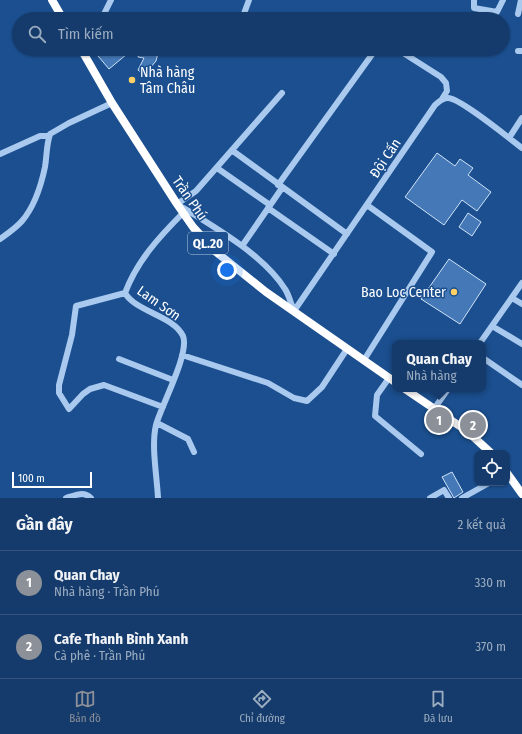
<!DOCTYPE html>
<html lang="vi">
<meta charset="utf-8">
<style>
body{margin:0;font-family:"Fira Sans Condensed",sans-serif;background:#214673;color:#f1f3f6}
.controls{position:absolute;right:12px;bottom:12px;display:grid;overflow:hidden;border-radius:8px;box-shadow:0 1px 3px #0004}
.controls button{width:36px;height:36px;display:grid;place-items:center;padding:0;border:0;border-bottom:1px solid #33557e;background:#143b6b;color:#f1f3f6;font:20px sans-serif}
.scale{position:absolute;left:12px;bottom:10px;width:80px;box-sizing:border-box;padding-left:4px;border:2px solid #fff;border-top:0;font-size:11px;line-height:14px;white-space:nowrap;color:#fff;-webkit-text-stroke:3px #1b4f8f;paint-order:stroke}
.you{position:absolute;left:227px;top:270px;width:14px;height:14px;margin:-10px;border:3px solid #fff;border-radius:50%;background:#1a73e8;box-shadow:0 0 0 6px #1a73e833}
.badge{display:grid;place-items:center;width:26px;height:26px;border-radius:50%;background:#8c9099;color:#fff;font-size:13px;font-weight:700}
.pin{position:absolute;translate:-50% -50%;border:2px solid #fff;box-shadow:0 1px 4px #0006}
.popup{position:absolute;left:392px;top:340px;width:94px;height:52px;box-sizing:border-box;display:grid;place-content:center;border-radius:8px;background:#143b6b;filter:drop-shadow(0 1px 3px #0005);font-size:13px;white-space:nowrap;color:#9dadc1}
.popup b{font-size:15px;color:#f1f3f6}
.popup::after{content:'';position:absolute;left:50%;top:100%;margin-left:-8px;border:8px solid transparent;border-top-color:#143b6b}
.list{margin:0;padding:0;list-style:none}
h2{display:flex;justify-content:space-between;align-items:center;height:52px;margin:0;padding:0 16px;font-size:17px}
h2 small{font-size:13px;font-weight:400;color:#9dadc1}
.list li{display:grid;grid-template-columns:26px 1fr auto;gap:12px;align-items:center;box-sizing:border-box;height:64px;padding:0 16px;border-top:1px solid #33557e}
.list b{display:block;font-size:15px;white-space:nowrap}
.list p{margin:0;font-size:13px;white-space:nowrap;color:#9dadc1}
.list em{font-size:13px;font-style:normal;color:#9dadc1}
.icon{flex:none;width:22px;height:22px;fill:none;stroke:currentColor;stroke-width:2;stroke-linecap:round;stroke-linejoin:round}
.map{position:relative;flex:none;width:522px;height:498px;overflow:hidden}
.search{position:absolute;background:#143b6b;box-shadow:0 1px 3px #0004;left:12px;right:12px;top:12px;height:44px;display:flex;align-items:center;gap:10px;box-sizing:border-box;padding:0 14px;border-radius:22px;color:#9dadc1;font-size:15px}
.sheet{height:180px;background:#143b6b}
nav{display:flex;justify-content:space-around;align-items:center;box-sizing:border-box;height:56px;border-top:1px solid #33557e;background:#143b6b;font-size:11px;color:#9dadc1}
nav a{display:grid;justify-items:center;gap:2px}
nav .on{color:#8c9099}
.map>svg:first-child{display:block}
.building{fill:#4478b7;stroke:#cfe3fa}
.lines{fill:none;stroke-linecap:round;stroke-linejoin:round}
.minor{stroke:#a9c9ee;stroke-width:6}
.highway{stroke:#fff;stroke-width:8}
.poi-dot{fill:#ffd166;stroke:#1b4f8f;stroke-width:1.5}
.labels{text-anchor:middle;stroke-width:3;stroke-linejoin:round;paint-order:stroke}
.shield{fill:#1b4f8f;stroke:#bbcadd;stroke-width:1}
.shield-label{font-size:13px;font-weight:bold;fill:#fff}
.poi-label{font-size:14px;fill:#fff;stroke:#1b4f8f;text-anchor:start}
.street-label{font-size:14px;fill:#fff;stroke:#1b4f8f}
</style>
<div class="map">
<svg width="522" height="498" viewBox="0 0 522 498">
<rect width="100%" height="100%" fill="#1b4f8f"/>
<!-- building -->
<path class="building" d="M106 49H159L156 61 144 75 138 70 144 58 138 57 139 53 134 51 131 55 127 54 109 69 98 56Z
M437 153 455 166 460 159 473 168 468 175 491 192 477 211 462 200 444 225 405 197Z
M468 213 481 222 472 236 459 227Z
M449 259 486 284 460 324 421 299Z
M452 472 463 492 454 498 442 477Z"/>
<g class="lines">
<!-- minor -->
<path class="minor" d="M474 0V8L497 12 503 0
M518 14 521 0
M99 19 104 14 111 0
M242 19 249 0
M397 49 441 77 446 83 447 91 442 99
M518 51H522
M282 93 196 191 177 204C211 225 263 254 285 289 289 295 291 304 294 311
M509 138 522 118
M233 151 347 234
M0 154 40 136H49
M217 168 270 205
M278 185 376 49
M268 208 334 254
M0 239C7 234 16 228 22 221 34 207 41 186 45 167 47 155 46 147 50 134L69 123 112 103
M242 246 282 188
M125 293 76 306 72 335 59 385V393L69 409 83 394 90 389 104 385 163 407
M512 298 522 304
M294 311 435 105C440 101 442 98 448 98 460 98 510 139 522 148
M492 326 522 344
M480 343 522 283
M182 355 268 383 294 398 307 401 322 387 347 349
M483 358 522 385
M119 359 173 380
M364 360 432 252 367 205
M389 378 377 395 375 416 421 454
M434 409 448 389
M157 423 188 439 194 452
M66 498C75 495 84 491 91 498
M158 498C157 476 151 446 156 425 161 406 190 353 183 336 174 316 136 312 125 293 137 261 159 237 183 213
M430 498 444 490 449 498
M462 498 489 483"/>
<!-- highway -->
<path class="highway" d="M52 0 63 19
M81 49 112 103 177 204 193 227 216 252 266 292 395 382
M405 389 467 431 491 453
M507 473 522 494"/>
</g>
<!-- markers -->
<g class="poi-dot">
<circle cx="132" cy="80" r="4"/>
<circle cx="454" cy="292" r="4"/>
</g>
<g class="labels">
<!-- shield labels -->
<rect class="shield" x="188" y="232" width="40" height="22" rx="3"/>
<g class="shield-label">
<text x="208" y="248">QL.20</text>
</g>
<!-- poi labels -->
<g class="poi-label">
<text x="140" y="77">Nhà hàng<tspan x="140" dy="16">Tâm Châu</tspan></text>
<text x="446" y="297" text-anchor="end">Bao Loc Center</text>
</g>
<!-- street labels -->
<g class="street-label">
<text transform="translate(385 158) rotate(-56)" y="5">Đội Cấn</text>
<text transform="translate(190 198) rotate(55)" y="5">Trần Phú</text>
<text transform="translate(159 303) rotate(35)" y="5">Lam Sơn</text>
</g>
</g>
</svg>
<div class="controls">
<button><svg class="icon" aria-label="locate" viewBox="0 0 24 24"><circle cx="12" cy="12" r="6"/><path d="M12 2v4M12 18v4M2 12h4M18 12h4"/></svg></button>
</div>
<div class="scale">100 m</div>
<div class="you"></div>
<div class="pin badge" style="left:439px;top:420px">1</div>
<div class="popup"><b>Quan Chay</b>Nhà hàng</div>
<div class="pin badge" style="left:473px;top:425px">2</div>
<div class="search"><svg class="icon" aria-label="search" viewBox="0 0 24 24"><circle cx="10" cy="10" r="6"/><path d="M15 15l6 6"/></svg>Tìm kiếm</div>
</div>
<section class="sheet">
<h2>Gần đây<small>2 kết quả</small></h2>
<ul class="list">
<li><span class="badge">1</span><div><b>Quan Chay</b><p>Nhà hàng · Trần Phú</p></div><em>330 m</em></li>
<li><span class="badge">2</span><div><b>Cafe Thanh Bình Xanh</b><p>Cà phê · Trần Phú</p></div><em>370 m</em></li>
</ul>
</section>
<nav>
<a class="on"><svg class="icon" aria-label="map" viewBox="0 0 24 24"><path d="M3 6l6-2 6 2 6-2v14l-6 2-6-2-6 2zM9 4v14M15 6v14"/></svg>Bản đồ</a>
<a><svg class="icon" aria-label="directions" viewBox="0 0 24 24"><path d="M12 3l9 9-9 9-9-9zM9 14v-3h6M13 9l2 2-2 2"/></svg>Chỉ đường</a>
<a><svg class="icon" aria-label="saved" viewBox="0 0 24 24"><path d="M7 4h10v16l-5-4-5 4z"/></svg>Đã lưu</a>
</nav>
